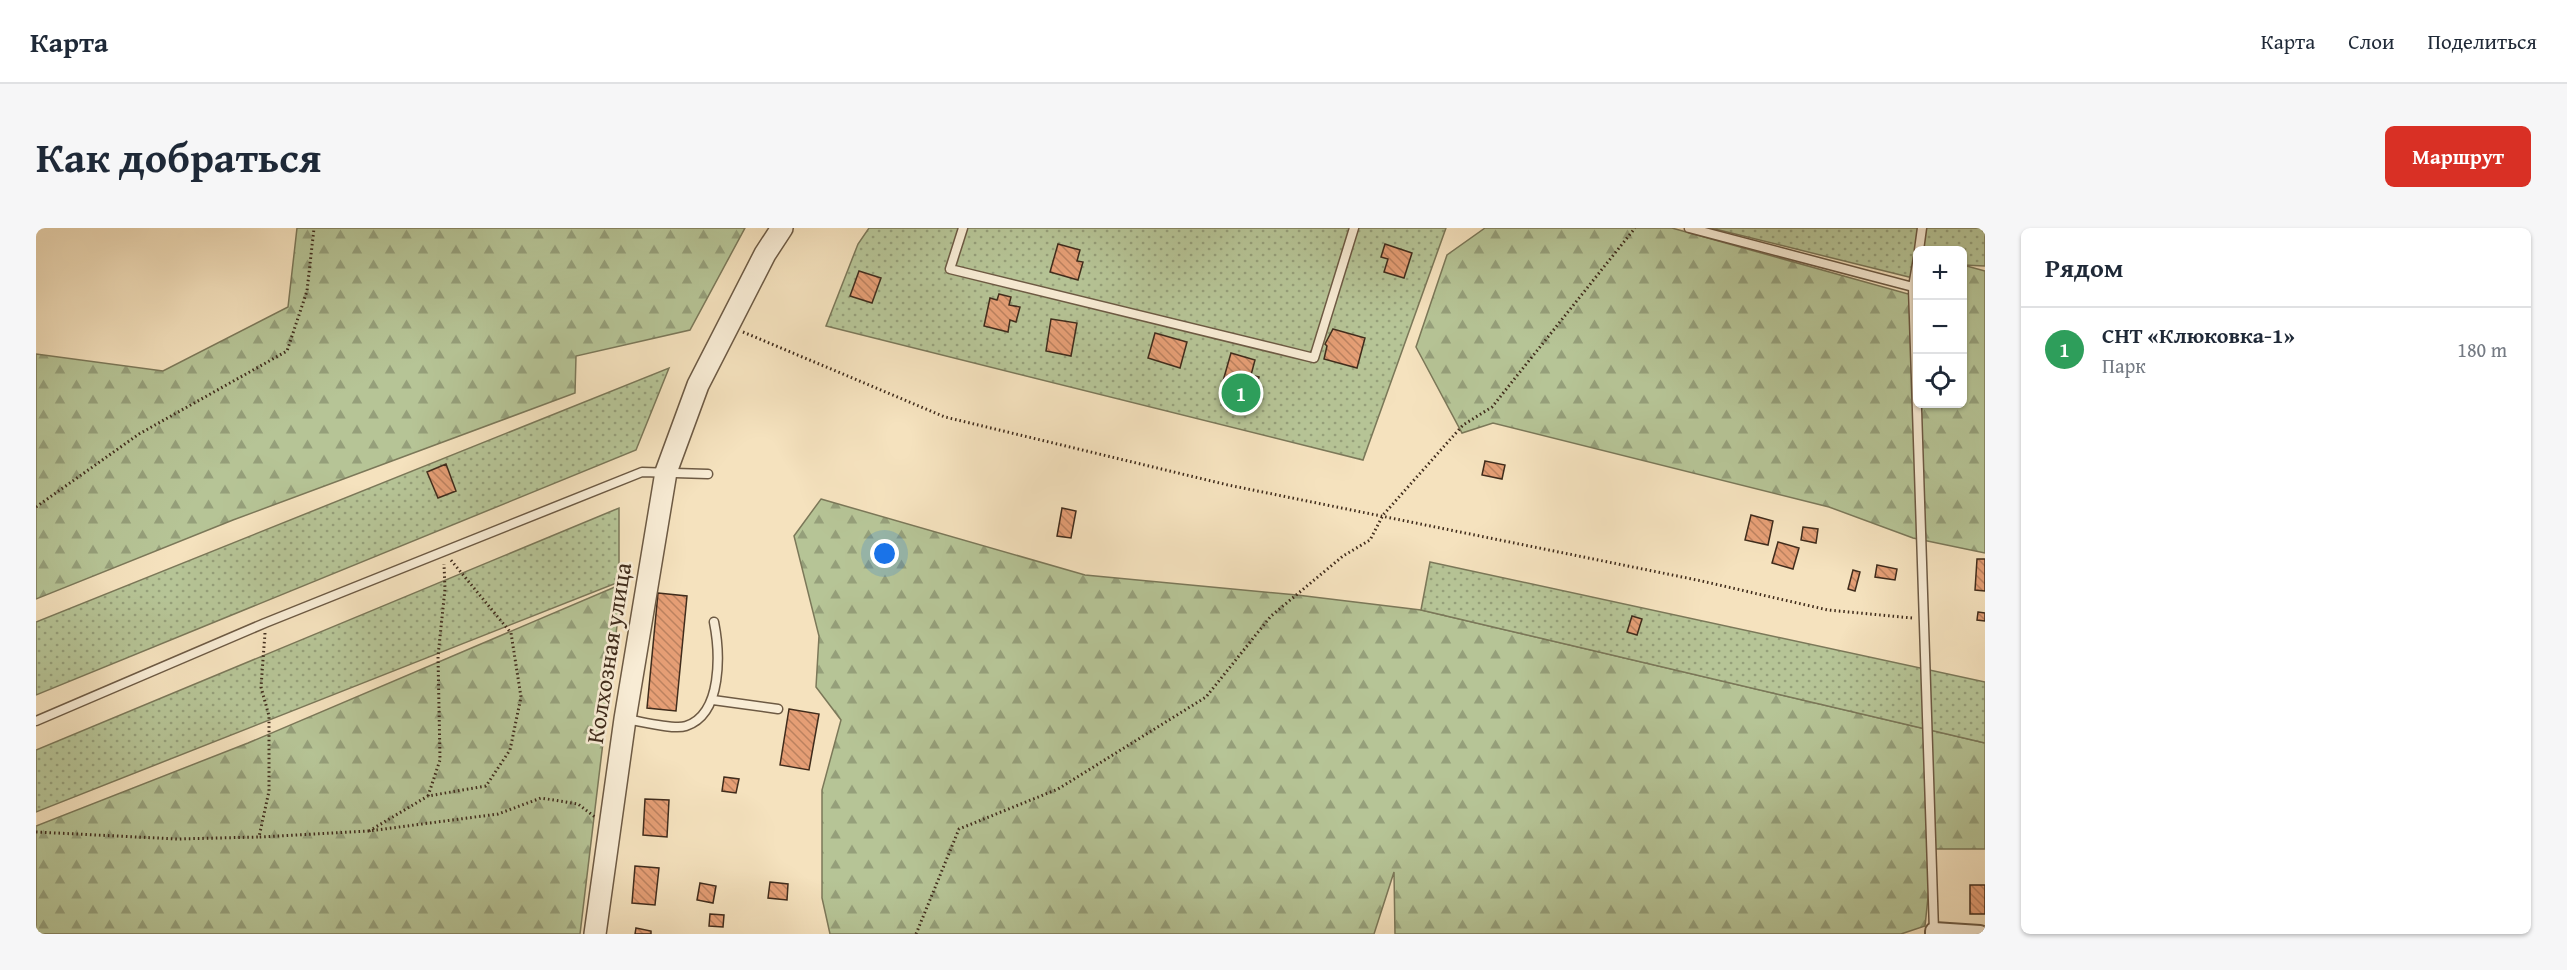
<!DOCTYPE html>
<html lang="ru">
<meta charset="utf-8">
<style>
body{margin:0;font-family:"Gentium Book Plus",serif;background:#f6f6f7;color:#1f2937}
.controls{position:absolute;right:18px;top:18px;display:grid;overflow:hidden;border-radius:9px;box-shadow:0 2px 4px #0004}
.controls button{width:54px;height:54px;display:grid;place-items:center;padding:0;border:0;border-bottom:2px solid #e0e1e3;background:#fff;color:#1f2937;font:30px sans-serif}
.you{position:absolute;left:849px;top:326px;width:21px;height:21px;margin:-15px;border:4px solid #fff;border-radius:50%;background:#1a73e8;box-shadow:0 0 0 9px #1a73e833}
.badge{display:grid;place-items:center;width:39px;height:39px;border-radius:50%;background:#d93025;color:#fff;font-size:20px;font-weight:700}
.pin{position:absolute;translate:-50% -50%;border:3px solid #fff;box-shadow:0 2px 6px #0006}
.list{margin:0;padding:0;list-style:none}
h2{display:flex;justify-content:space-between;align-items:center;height:78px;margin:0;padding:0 24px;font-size:26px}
h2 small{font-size:20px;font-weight:400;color:#747a83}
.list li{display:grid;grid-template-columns:39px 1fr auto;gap:18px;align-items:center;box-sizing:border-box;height:84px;padding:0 24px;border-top:2px solid #e0e1e3}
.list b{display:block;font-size:22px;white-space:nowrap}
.list p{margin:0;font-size:20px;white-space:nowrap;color:#747a83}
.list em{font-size:20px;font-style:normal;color:#747a83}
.icon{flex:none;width:33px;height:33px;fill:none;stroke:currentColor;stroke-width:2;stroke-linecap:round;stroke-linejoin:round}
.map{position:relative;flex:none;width:1949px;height:706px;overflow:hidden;border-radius:9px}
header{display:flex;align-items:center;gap:36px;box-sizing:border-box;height:84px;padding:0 30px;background:#fff;border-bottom:2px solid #e0e1e3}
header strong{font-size:28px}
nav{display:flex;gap:33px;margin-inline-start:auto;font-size:21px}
.intro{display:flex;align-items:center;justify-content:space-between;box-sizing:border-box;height:144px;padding:0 36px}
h1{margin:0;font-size:42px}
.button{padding:15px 27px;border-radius:9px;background:#d93025;color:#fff;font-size:21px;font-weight:700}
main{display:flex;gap:36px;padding:0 36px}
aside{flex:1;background:#fff;border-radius:9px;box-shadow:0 2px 4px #0004}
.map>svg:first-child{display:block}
.forest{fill:url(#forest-firs);stroke:#7b7859;stroke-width:1.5}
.garden{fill:url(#garden-dots);stroke:#7b7859;stroke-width:1.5}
.building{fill:url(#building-back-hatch);stroke:#402c1c;stroke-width:1.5}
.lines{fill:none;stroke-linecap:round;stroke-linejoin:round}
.service-casing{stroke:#6d5a44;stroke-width:11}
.minor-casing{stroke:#6d5a44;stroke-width:20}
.tertiary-casing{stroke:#6d5a44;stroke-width:24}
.path{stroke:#402c1c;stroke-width:3;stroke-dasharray:1.5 3;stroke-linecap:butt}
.service{stroke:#f8ecd5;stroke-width:8}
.minor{stroke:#f8ecd5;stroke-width:16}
.tertiary{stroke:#f8ecd5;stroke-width:21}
.labels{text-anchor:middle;stroke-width:5;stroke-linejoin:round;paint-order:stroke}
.street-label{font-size:24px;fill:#402c1c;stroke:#f8ecd5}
</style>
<header>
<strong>Карта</strong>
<nav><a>Карта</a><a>Слои</a><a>Поделиться</a></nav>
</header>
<div class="intro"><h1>Как добраться</h1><a class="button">Маршрут</a></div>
<main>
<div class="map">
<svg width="1949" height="706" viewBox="0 0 1949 706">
<defs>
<pattern id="forest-firs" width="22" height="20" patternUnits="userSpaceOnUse" patternTransform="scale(1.5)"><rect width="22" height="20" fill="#b6c496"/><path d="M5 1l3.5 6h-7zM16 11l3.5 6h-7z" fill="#959f7a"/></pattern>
<pattern id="garden-dots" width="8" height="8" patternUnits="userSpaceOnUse" patternTransform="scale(1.5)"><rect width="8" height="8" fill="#b6c496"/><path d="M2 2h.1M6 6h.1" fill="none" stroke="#959f7a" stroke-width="1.8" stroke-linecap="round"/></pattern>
<pattern id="building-back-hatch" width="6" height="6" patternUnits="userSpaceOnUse" patternTransform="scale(1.5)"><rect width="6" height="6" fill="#e59e75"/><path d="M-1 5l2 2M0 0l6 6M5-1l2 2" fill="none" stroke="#bb815f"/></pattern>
</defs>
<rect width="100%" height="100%" fill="#f5e2be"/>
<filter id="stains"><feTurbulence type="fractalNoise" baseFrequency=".00333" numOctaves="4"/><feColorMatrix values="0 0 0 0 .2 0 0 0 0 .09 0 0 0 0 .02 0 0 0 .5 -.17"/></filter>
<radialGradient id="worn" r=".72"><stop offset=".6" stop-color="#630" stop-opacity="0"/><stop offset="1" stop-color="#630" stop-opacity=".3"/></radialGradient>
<!-- forest -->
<path class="forest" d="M261 0H709L654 102 540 128 539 165 197 292 0 371V126L127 143 252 79Z
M1449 0H1636L1872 66 1881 61 1882 176H1926L1927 37 1949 43V325L1877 310 1793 279 1457 195 1426 205 1380 119 1411 27Z
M785 271 1049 347 1261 367 1385 382 1949 515V621H1897L1889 698 1865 706H1359L1358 644 1338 706H794L786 670V562L805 492 780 459 783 408 758 308Z
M586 356 544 706H0V598L212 515Z"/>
<!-- garden -->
<path class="garden" d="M833 0H1410L1327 232 790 98 822 16Z
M1675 0H1949V38L1927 37 1926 22H1882L1881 51Z
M633 140 600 222 0 467V394Z
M583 280V354L0 584V522Z
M1394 334 1949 454V515L1385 382Z"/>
<!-- building -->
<path class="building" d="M1022 16 1044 22 1041 33 1047 34 1042 52 1014 44Z
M1349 16 1376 25 1368 50 1348 44 1352 31 1345 29Z
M823 43 845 50 836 75 814 68Z
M963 66 975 69 973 77 984 79 980 94 974 92 972 104 948 98 954 70 961 72Z
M1015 91 1041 95 1035 128 1010 123Z
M1297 101 1329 110 1321 140 1288 131 1291 118 1289 116Z
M1119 105 1151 114 1144 140 1112 130Z
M1195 125 1219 132 1215 147 1223 149 1219 162 1187 153Z
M1449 233 1469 237 1466 251 1446 247Z
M410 236 420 263 402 270 391 244Z
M1026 280 1040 283 1035 310 1021 308Z
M1715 287 1737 293 1732 317 1709 312Z
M1767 299 1782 301 1780 315 1765 312Z
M1742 314 1763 320 1757 341 1736 335Z
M1941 331H1949V363L1939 362Z
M1841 337 1861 341 1859 352 1839 349Z
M1817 342 1824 344 1819 363 1812 361Z
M622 365 651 368 640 483 611 480Z
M1942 384 1949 385V393L1941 392Z
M1596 388 1606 391 1601 407 1591 404Z
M753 481 783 486 773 542 744 537Z
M688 549 703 551 700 565 686 563Z
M609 571 633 572 631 609 607 607Z
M599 638 623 640 619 677 596 675Z
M734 654 752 656 751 672 732 670Z
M664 655 680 658 677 675 661 672Z
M1934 657H1949V686H1934Z
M674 686 688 687 687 699 673 698Z
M600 700 615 703V706H599Z"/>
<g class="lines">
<!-- service casing -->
<g class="service-casing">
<path id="service" d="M927 0 914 41 1278 130 1318 0
M1653 0 1877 59
M1883 22 1886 0
M1882 30 1877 59 1898 703
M677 472 742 481
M589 491C604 493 637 502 650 498 687 486 684 424 678 394
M0 493 229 395 606 244 672 246"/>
</g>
<!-- minor casing -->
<g class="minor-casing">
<path id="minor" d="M1898 706V703L1944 706"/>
</g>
<!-- tertiary casing -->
<g class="tertiary-casing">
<path id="tertiary" d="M559 706 589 491 630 244 662 157 729 26 746 0"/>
</g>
<!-- path -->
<path class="path" d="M707 104 909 189 1192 257 1661 352 1792 382 1876 390
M0 279 103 206 251 123 271 63 278 0
M229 405 225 459 233 488V563L223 609 333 603 462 586 505 570 542 576 559 589
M392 568 404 532 402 428 409 361 408 336
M333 603 392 568 450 558 474 522 485 469 475 405 414 331
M0 604 141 611 223 609
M880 706 923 601 1022 561 1170 469 1235 388 1307 328 1334 312 1347 287 1427 197 1456 179 1599 0"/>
<!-- service -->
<use href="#service" class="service"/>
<!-- minor -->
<use href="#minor" class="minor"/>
<!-- tertiary -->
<use href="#tertiary" class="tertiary"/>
</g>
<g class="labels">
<!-- street labels -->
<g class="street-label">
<text transform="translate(573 425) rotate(-81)" y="8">Колхозная улица</text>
</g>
</g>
<rect width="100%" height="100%" filter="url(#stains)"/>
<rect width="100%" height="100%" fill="url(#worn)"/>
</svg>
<div class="controls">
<button>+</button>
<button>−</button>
<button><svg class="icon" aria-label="locate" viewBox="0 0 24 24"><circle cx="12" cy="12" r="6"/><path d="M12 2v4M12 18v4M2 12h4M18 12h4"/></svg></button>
</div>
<div class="you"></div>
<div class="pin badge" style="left:1205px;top:165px;background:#2e9e5b">1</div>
</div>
<aside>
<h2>Рядом<small></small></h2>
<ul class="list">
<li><span class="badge" style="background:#2e9e5b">1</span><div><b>СНТ «Клюковка-1»</b><p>Парк</p></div><em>180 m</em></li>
</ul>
</aside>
</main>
